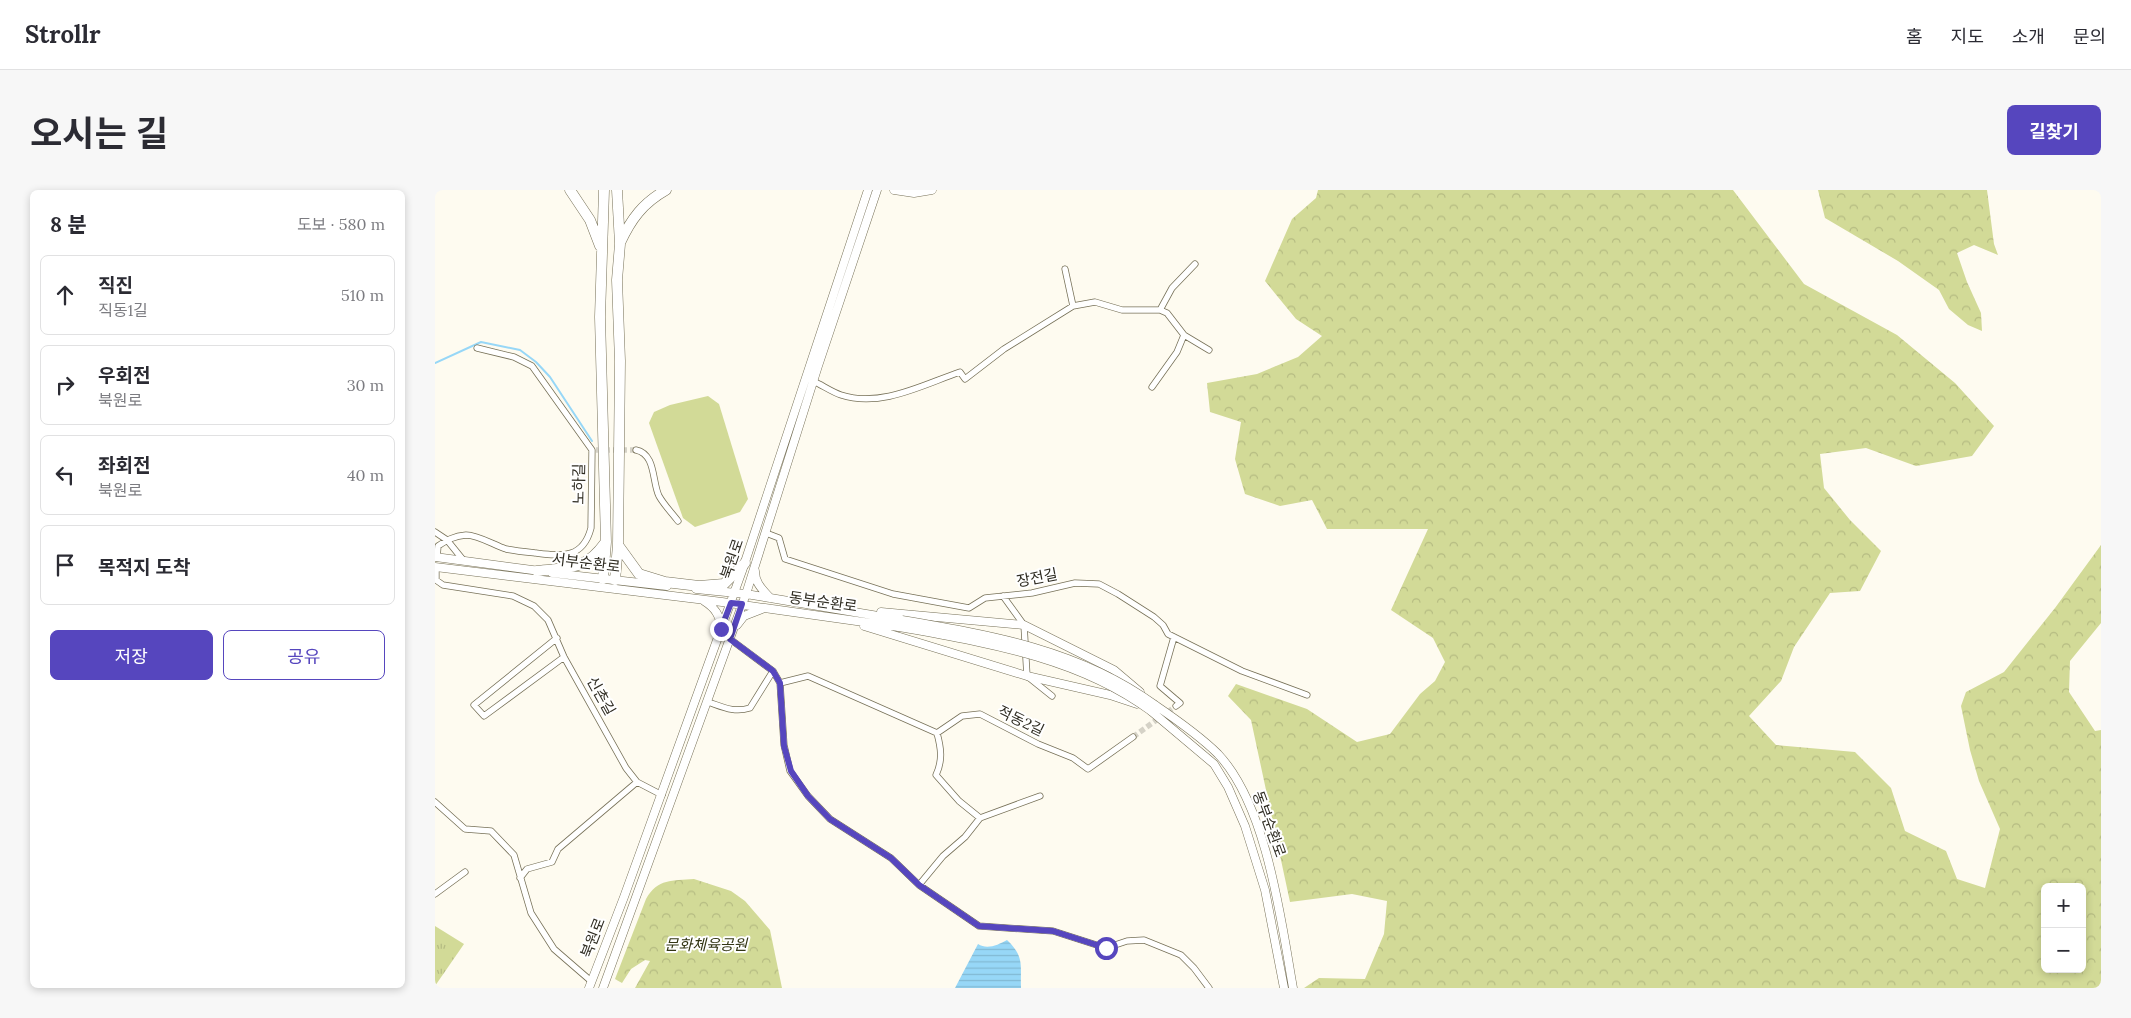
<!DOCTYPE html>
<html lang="ko">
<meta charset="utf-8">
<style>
body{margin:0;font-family:Lora,"Noto Sans KR",serif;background:#f7f7f7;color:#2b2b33}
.controls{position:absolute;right:15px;bottom:15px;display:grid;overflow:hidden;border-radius:8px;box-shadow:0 2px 8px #0003}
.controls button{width:45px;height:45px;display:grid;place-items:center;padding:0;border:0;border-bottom:1px solid #e1e1e2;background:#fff;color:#2b2b33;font:25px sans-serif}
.stop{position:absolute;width:15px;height:15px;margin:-11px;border:4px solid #5646be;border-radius:50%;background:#fff}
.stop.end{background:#5646be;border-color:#fff;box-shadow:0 1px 5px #0008}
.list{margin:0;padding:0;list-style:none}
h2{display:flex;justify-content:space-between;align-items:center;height:65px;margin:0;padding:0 20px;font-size:21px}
h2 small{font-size:16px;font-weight:400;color:#7c7c81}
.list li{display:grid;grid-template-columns:32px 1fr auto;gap:15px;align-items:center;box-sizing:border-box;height:80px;margin:0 10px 10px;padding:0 10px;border:1px solid #e1e1e2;border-radius:8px}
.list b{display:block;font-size:19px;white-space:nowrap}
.list p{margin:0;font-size:16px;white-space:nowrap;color:#7c7c81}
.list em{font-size:16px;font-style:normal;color:#7c7c81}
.actions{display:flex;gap:10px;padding:15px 20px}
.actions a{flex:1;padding:11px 0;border:1px solid #5646be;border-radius:8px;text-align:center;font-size:18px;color:#5646be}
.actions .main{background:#5646be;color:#fff}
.icon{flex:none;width:28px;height:28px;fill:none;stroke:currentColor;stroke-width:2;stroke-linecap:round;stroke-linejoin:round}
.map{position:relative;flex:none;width:1666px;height:798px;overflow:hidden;border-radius:8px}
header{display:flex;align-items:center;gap:30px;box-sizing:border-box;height:70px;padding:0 25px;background:#fff;border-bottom:1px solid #e1e1e2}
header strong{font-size:24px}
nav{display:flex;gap:28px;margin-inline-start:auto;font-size:18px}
.intro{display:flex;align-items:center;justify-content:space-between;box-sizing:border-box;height:120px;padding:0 30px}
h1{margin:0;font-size:35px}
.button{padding:12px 22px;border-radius:8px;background:#5646be;color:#fff;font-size:18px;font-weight:700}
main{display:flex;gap:30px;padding:0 30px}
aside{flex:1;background:#fff;border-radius:8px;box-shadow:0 2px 8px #0003}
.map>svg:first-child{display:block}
.grass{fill:url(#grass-tufts)}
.forest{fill:url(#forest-crowns);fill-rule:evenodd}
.pitch{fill:#d2da97}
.water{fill:url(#water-rules)}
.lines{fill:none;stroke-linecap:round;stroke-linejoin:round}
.stream{stroke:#97d7f7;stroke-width:2}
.street-tunnel{stroke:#d5d2c7;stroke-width:5.5;stroke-dasharray:5.5 3;stroke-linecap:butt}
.street-casing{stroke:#777158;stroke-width:7}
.secondary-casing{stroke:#777158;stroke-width:9}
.highway-casing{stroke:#777158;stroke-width:11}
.street{stroke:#fff;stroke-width:5.5}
.secondary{stroke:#fff;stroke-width:8}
.highway{stroke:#fff;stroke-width:10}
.secondary-bridge-casing{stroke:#777158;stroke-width:9;stroke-linecap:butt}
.secondary-bridge{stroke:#fff;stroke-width:8}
.route{stroke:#5646be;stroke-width:6}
.labels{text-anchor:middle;stroke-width:4;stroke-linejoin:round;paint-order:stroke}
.street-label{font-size:15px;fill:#2f2c22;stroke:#fff}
.park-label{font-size:15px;font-style:italic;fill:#333614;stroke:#fff}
</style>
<header>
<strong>Strollr</strong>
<nav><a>홈</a><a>지도</a><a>소개</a><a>문의</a></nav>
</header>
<div class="intro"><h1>오시는 길</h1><a class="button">길찾기</a></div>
<main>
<aside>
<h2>8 분<small>도보 · 580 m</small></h2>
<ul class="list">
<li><svg class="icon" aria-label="ahead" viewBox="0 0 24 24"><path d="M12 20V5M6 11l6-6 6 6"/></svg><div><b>직진</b><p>직동1길</p></div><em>510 m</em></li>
<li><svg class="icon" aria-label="right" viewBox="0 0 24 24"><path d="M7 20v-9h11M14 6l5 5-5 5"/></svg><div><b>우회전</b><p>북원로</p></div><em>30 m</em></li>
<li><svg class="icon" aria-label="left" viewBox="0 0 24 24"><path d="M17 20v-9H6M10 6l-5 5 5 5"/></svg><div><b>좌회전</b><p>북원로</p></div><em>40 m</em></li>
<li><svg class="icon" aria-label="arrive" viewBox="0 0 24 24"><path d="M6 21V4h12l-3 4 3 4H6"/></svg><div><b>목적지 도착</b></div></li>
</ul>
<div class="actions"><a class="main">저장</a><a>공유</a></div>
</aside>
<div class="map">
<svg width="1666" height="798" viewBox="0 0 1666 798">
<defs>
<pattern id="grass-tufts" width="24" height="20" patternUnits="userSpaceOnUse" patternTransform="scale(1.25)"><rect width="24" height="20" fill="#d2da97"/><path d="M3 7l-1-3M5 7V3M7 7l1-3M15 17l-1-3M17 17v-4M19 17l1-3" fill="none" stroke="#b5bb82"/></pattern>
<pattern id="forest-crowns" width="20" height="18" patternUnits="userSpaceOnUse" patternTransform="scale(1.25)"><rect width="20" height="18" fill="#d2da97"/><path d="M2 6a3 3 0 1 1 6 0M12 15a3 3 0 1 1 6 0" fill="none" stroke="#b5bb82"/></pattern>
<pattern id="water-rules" width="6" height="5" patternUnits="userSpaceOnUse" patternTransform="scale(1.25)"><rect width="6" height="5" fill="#97d7f7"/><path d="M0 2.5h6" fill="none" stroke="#82b9d3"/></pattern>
</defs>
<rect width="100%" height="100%" fill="#fefbf0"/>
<!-- grass -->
<path class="grass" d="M0 736 29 754 0 796Z"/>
<!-- forest -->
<path class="forest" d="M883 0H1298L1369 94 1462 145 1520 193 1559 236 1537 266 1481 276 1431 258 1385 264 1389 298 1415 330 1446 361 1425 401 1395 403 1359 457 1346 491 1314 526 1341 555 1420 562 1456 598 1470 641 1511 661 1522 689 1550 698 1565 639 1544 591 1535 560 1526 516 1531 502 1569 482 1620 418 1666 355V433L1635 471 1634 502 1660 541 1666 540V798H869L884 788 930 789 949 744 952 711 917 704 855 712 816 530 793 506 801 494 872 519 922 552 955 544 985 504 1000 491 1010 472 998 448 956 420 993 339H892L877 310 845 316 810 304 800 269 806 232 775 222 772 193 822 184 863 167 887 146 861 129 830 91 857 29 881 8ZM1610 697H1647V779H1610Z
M1383 0H1552L1559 54 1563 65 1539 55 1522 63 1532 92 1546 123 1547 141 1533 135 1514 119 1504 100 1463 71 1390 28Z
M259 689 296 701 310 711 335 740 347 798H200L215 771 210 770 196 779 187 793 180 789 211 709C223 688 237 691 259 689Z"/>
<!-- pitch -->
<path class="pitch" d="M273 206 284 214 313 309 305 322 260 337 248 328 214 233 219 222 235 215Z"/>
<!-- water -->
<path class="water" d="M572 750C590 767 585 776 586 798H520L543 754C552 760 563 755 572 750Z"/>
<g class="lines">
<!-- stream -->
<path class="stream" d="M0 173 46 152 85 160 101 172 115 187 157 251"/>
<!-- street-tunnel -->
<path class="street-tunnel" d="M161 260H201
M698 547 741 516"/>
<!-- street casing -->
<g class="street-casing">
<path id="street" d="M630 79 638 116
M725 120 737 98 760 74
M378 191C387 195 397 202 406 205 446 218 487 195 525 182L530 189 569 159 638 116 660 112 687 120H725L732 123 749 145 774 160
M717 197 742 162 749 145
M201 260C221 264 217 292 224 306 229 315 237 323 243 331
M0 342 12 350 29 371
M331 343 344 348 350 369 458 404 534 418 550 408 597 403 640 393 664 394 683 404 719 427 728 435 733 444 807 481 872 505
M2 368 3 356C12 350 19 346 31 345 43 345 59 355 71 359 80 361 91 362 101 363 127 366 148 369 156 338L157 260 97 176 79 167 42 158
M1 377V390L8 395 78 406 99 416 113 430 129 467 191 578 202 592 227 605
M568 406 589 435 592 486 617 506
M739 447 725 496 745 513 741 516
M122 448 39 515 49 526 129 467
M295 449 338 481 345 493 349 555 355 581 373 606 395 629 456 668 484 695 544 736 618 741 671 758 692 751 709 750 746 765 759 778 774 798
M345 493 373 486 502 543 527 526 545 524 603 554 638 568 653 579 698 547
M273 512C288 517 299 523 315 518L338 481
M502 543C506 558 508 570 501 585L524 611 545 628
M0 612 30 639 56 641 79 665 96 723 119 759 156 791
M85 688 92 679 117 672 123 659 202 592
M484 695 508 666 530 647 545 628 605 606
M0 704 30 682"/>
</g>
<!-- secondary casing -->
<g class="secondary-casing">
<path id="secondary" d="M459 0 479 3 497 0
M0 367 105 381
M0 377 287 412 464 437
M320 381C320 393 327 399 335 408
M117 383 232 396
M261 399 311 404 467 430
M269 411C280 418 285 425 286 438
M446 422 589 435 679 480 705 502
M302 435 309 426 327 419
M429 436 592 486 675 505 702 514
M720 515C742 530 765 546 783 564 832 616 846 730 858 798
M716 521 779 574 793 597 810 636 830 700 849 798
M154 798 189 707 307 381 433 0
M168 798 311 404 383 176 442 0"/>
</g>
<!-- highway casing -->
<g class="highway-casing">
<path id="highway" d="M135 0 155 30 165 56
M185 53C196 29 208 13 231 0
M183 355 204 384 230 392 264 396 289 394 310 373
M102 381C134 377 150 381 170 353
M168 389 171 352 165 127 169 0
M180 390 183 355 185 171 182 90 185 54 182 0"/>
</g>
<!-- street -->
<use href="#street" class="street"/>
<!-- secondary -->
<use href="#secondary" class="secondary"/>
<!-- highway -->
<use href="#highway" class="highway"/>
<!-- secondary-bridge casing -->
<g class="secondary-bridge-casing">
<path id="secondary-bridge" d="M467 430C556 445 645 460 720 515
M464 437C552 453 643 467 716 521"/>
</g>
<!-- secondary-bridge -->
<use href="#secondary-bridge" class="secondary-bridge"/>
</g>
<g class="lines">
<!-- route -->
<path class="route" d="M286 439 296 413 307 414 295 449 338 481 345 493 349 556 356 581 373 606 395 629 456 668 484 695 544 736 618 741 671 758"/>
</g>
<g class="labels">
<!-- street labels -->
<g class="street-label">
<text transform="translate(144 294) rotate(-89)" y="5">노하길</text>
<text transform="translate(297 369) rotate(-71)" y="5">북원로</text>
<text transform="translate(151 373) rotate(7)" y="5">서부순환로</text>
<text transform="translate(602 388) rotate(-11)" y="5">장전길</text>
<text transform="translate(388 412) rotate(8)" y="5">동부순환로</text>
<text transform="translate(166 506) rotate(61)" y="5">신촌길</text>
<text transform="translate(586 531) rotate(26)" y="5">적동2길</text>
<text transform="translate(834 634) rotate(70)" y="5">동부순환로</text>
<text transform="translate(158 748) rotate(-69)" y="5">북원로</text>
</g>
<!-- park labels -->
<g class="park-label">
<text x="271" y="760">문화체육공원</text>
</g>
</g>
</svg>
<div class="controls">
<button>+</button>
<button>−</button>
</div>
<div class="stop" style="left:671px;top:758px"></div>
<div class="stop end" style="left:286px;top:439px"></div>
</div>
</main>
